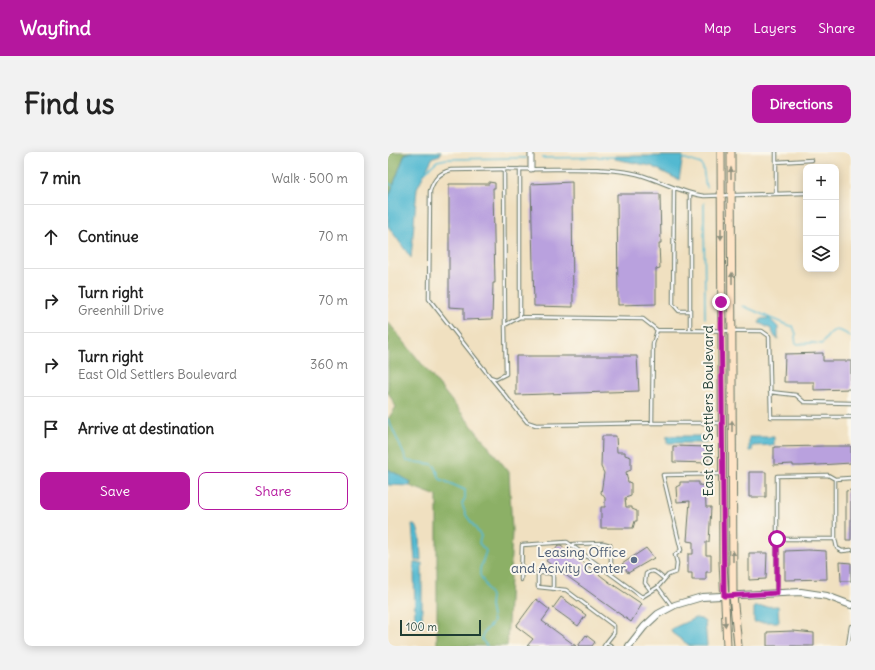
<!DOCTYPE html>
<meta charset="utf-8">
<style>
body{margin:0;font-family:Delius,sans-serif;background:#f2f2f2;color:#222}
.controls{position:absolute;right:12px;top:12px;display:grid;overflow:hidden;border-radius:8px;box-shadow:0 2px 10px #0003}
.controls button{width:36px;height:36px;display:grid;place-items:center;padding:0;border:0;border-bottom:1px solid #e0e0e0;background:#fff;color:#222;font:20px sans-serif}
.scale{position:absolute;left:12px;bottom:10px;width:81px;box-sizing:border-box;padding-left:4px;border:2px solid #1f3d34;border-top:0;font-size:11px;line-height:14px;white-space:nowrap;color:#1f3d34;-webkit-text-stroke:3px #fbf7ec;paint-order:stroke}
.stop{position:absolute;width:12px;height:12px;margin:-9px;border:3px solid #b5179e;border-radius:50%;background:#fff}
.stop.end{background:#b5179e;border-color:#fff;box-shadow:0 1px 4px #0008}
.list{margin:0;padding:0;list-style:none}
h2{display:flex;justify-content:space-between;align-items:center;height:52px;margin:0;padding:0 16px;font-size:17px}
h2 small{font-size:13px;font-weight:400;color:#767676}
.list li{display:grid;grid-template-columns:26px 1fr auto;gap:12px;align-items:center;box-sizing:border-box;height:64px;padding:0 16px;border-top:1px solid #e0e0e0}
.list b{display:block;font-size:15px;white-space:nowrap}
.list p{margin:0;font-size:13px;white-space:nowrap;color:#767676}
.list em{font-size:13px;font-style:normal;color:#767676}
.actions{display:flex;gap:8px;padding:12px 16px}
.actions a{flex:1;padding:9px 0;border:1px solid #b5179e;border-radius:8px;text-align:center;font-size:14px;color:#b5179e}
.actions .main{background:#b5179e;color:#fff}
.icon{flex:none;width:22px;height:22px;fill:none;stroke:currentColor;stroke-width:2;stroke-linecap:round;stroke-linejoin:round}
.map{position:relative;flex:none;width:463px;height:494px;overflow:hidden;border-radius:8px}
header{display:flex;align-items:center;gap:24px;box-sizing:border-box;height:56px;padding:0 20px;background:#b5179e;color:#fff}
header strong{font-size:19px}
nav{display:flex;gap:22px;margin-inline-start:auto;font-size:14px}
.intro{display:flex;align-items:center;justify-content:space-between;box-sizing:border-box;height:96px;padding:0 24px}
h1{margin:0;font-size:28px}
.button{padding:10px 18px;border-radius:8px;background:#b5179e;color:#fff;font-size:14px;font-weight:700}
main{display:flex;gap:24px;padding:0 24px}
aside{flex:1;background:#fff;border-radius:8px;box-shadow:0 2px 10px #0003}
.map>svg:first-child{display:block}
.forest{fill:#8cb066;stroke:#56764d}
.water{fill:#52b9d1;stroke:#387b82}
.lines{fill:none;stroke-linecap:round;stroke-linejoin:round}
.stream{stroke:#52b9d1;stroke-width:1.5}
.building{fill:#b9a1de}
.service-casing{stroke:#687665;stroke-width:4.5}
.minor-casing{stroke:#687665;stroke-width:7}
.tertiary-casing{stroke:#687665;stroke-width:8}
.secondary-casing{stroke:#687665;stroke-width:9}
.service{stroke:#fff;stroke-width:2.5}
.minor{stroke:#fff;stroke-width:5}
.tertiary{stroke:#fff;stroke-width:6}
.secondary{stroke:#fee4c6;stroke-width:7}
.oneway{fill:#8e907d}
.route{stroke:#b5179e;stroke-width:5}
.service-dot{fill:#5c6f8a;stroke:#fbf7ec;stroke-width:1.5}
.labels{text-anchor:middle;stroke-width:4;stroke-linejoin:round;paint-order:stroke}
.street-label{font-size:14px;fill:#1f3d34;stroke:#fbf7ec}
.service-label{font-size:14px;fill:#4e5e75;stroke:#fbf7ec;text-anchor:end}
</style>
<header>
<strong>Wayfind</strong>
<nav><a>Map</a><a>Layers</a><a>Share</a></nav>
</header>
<div class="intro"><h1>Find us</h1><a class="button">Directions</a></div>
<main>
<aside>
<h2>7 min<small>Walk · 500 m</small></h2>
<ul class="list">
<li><svg class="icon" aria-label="ahead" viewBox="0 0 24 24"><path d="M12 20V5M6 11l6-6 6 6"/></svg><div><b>Continue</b></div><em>70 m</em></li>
<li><svg class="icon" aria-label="right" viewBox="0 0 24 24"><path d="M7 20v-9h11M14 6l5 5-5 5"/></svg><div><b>Turn right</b><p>Greenhill Drive</p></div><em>70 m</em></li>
<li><svg class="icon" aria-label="right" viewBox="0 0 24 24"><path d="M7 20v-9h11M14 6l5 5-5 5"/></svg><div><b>Turn right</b><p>East Old Settlers Boulevard</p></div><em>360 m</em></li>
<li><svg class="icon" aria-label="arrive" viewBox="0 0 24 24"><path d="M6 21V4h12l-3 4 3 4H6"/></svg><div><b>Arrive at destination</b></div></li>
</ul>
<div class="actions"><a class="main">Save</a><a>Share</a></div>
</aside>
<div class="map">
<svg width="463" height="494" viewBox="0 0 463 494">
<rect width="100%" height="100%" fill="#fbf7ec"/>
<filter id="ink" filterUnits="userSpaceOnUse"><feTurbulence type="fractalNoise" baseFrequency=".025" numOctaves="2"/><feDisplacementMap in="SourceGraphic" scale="8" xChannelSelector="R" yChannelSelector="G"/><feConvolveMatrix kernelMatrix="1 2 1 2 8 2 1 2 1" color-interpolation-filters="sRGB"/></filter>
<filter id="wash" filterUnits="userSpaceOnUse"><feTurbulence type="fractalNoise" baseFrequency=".012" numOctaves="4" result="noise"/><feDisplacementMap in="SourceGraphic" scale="16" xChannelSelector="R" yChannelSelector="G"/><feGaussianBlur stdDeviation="0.9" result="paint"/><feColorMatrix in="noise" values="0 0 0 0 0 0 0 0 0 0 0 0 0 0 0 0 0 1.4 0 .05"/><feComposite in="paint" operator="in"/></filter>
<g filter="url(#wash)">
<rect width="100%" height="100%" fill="#f0e0c0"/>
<!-- forest -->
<path class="forest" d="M0 0H24L17 2 0 47Z
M0 170 121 320 124 379 119 494H49V344L22 334 23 330 0 317V267L8 255 0 240Z"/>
<!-- water -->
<path class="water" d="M24 0H53L52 3 45 5 29 36 23 106 0 74V47L17 2Z
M227 4H295L291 28 263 14 227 7Z
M381 166 390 175V187L387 185 383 177 371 171 373 167Z
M279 284H319V291H279Z
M361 285H386V293L365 294 364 299H361Z
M0 317 23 330 22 334 0 333Z
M24 372 29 375 32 385 33 408 27 409Z
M26 411H34V474H27Z
M390 454 391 470H366V455Z
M307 466 313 467 317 470 319 494H302L284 481 283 477Z"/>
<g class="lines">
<!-- stream -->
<path class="stream" d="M154 6 228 5
M294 6 313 12 315 16 318 35
M37 20 49 9 58 7 138 6
M0 31 6 34
M316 51 317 166
M355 154C364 157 401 176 405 174L408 182 407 185 408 192 424 191 434 192C443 178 447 173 463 185
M0 267 19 309 44 312 47 314 52 327 77 338V346L74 352 78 363 93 384 91 391 98 399 92 417V423L103 444 102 454 105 470C100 478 94 478 94 488L99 494"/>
</g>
<g id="blocks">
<!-- building -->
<path class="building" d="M101 30 107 31V36H105L107 131H105L104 167 76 168V156L61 155V32H101Z
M184 30 185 155 146 154 143 32Z
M229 42H272L273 91H271L272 116 268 117V152L230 153Z
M435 201V209H463V237L426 238V230H396L397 202Z
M128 204H249L251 239 128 243Z
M214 284H228L229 300H237V303L243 305V318L238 320 240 330 243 331V344L237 346 238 355H244V357L249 359V369H247L245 376H213V355H217V346L213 341 216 321 213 315Z
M285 294 320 295V311L285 310Z
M434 294H463V311L414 314H405V312L386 313V295Z
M361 320H378V345H361Z
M292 330H311V333L317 334 318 355H323L321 390H318V403H323V420H318V428H304V421H300V402H305V390L299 389 302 349 289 350 288 335 292 333Z
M463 338V388H458V339Z
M170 393H173L221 430 254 452 243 470 158 409Z
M258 396 266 406 240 421 234 412Z
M420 398 438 399 439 427 397 428V399Z
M361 401H379L378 427 361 428Z
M452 410 463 411V429H453Z
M173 445 198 463 190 474 165 456Z
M148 447 162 458 154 469 188 494H139L145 487 128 474Z
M405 479 426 481V494H379V480Z
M198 483 207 490 204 494H190Z"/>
</g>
</g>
<g filter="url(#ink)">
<use href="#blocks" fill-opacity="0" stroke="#687665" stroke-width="1"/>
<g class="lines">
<!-- service casing -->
<g class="service-casing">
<path id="service" d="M388 0V41
M388 10 424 8
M116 18 117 173
M286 36 285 152 291 159H302
M418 41 316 44C292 41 272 28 249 22 215 14 168 18 132 17V165L255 167 269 178 374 179 381 184 383 265H463
M302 42V178
M132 165 117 173 118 222 108 227 102 225 41 147 42 39C46 27 51 21 63 18L132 17
M269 178 265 192 264 271H333
M102 225 139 270 148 273 264 271
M382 240 408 243 416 250 463 251
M447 327V387L449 396 454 399 463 398
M389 387H447
M185 392 215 391 222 393 223 398V421
M133 428 134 393 179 390 254 445 270 435 284 454
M270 435 280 423 288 420 289 411 287 403 293 398 275 323 333 322
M165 437V423L161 421H150V435L178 438 226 474V481L218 491
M263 439 257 431 258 422C265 416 269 421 276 427
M389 441V324L440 323 447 327 463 326
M216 494 218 491 224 494
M460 494 463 474"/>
</g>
<!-- minor casing -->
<g class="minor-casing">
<path id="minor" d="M143 17V0"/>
</g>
<!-- tertiary casing -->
<g class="tertiary-casing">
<path id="tertiary" d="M241 494 256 475 270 462 287 453 314 445 413 440 439 444 463 453"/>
</g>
<!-- secondary casing -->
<g class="secondary-casing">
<path id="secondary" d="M333 0 335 409 339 494
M343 0 345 443 350 494"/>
</g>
<!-- service -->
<use href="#service" class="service"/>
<!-- minor -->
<use href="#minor" class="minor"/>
<!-- tertiary -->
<use href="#tertiary" class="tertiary"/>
<!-- secondary -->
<use href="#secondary" class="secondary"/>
</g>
<!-- one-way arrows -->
<defs><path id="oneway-solid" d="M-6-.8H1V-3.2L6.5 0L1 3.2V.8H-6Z"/></defs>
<g class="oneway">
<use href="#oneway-solid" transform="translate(343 21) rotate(-90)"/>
<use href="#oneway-solid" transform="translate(333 82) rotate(90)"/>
<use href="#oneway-solid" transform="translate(344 126) rotate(-90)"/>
<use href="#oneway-solid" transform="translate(344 274) rotate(-90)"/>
<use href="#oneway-solid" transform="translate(345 404) rotate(-90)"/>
<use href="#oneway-solid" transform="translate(337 469) rotate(87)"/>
</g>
</g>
<g class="lines" filter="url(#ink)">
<!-- route -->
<path class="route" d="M333 150 336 444 389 441V387"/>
</g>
<!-- markers -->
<circle class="service-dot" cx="246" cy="408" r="4"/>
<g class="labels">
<!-- street labels -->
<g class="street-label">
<text transform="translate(320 259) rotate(-90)" y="5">East Old Settlers Boulevard</text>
</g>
<!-- service labels -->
<g class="service-label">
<text x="238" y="405">Leasing Office<tspan x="238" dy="16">and Acivity Center</tspan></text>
</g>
</g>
</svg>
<div class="controls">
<button>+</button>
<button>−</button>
<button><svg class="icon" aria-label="layers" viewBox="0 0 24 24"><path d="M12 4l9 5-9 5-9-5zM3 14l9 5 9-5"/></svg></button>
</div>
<div class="scale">100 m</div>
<div class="stop" style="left:389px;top:387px"></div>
<div class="stop end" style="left:333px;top:150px"></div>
</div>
</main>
